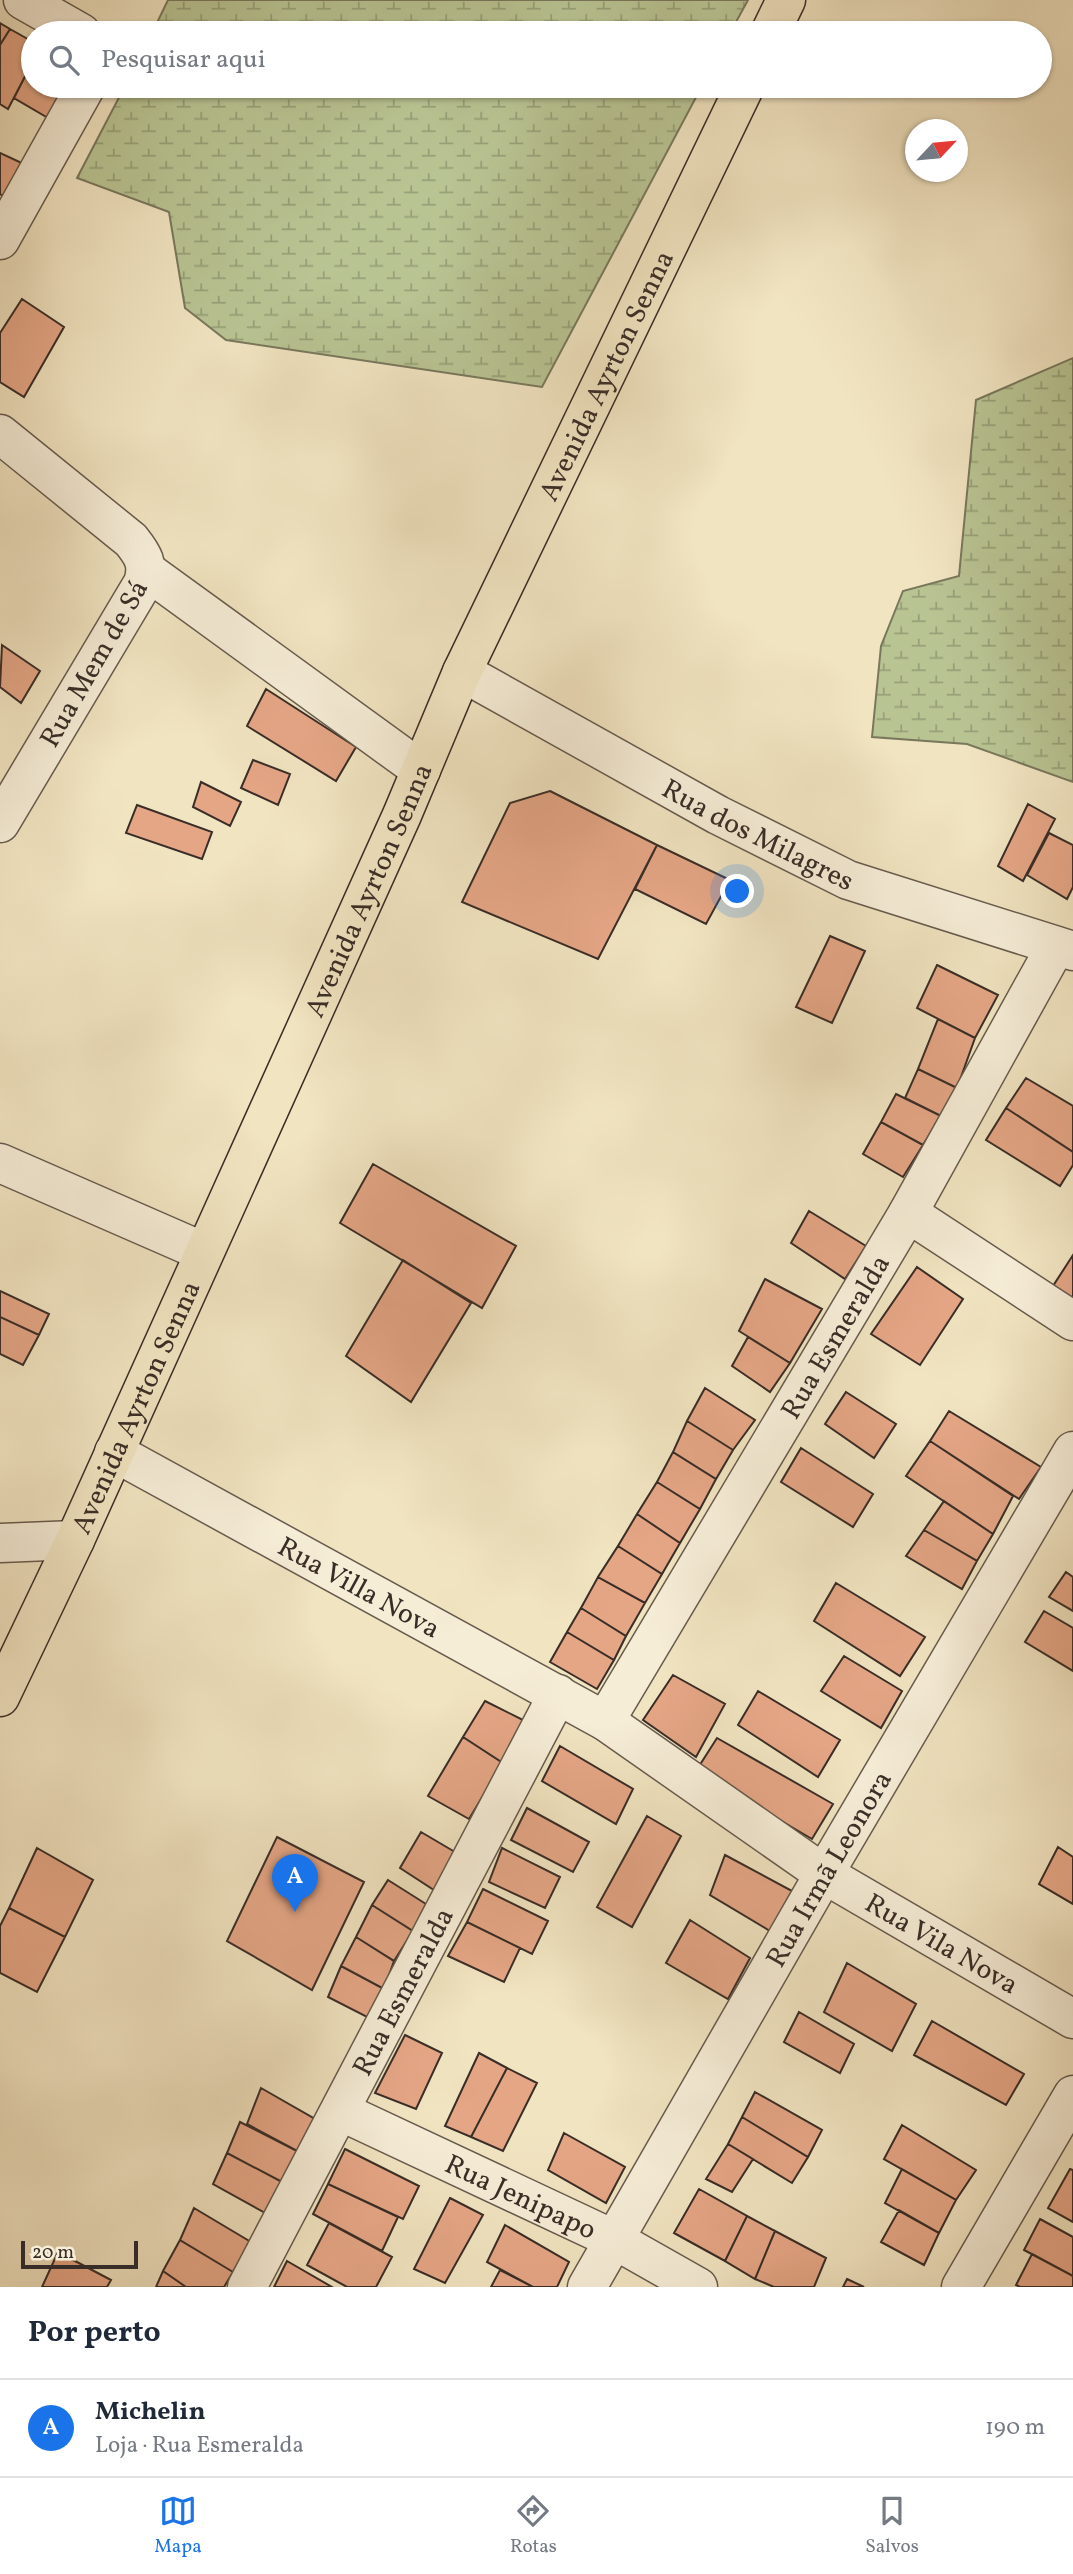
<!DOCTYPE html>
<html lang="pt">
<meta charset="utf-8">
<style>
body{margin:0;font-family:Vollkorn,serif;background:#f2f2f3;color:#1f2937}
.compass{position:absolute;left:905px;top:119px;width:63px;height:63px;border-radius:50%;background:#fff;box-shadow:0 2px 5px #0004;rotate:64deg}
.scale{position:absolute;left:21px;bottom:18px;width:117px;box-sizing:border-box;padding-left:7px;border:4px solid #392d27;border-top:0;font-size:19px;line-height:24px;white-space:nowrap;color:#392d27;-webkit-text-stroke:5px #f6edd7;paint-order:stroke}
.you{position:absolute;left:738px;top:892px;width:24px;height:24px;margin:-18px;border:5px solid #fff;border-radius:50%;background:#1a73e8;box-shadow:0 0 0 10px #1a73e833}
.badge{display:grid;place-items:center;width:46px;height:46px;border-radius:50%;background:#1a73e8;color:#fff;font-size:23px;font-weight:700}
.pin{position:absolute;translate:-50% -58px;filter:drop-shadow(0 2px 4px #0008)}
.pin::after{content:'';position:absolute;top:37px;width:24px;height:21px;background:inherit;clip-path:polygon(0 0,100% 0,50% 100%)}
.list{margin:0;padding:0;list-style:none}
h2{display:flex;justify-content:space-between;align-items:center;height:91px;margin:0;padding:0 28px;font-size:30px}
h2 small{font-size:23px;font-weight:400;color:#747a83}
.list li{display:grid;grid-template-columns:46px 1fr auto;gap:21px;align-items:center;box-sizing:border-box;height:98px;padding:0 28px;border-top:2px solid #e0e1e3}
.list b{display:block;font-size:26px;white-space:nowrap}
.list p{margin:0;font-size:23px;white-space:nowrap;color:#747a83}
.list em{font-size:23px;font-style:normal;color:#747a83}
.icon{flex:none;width:38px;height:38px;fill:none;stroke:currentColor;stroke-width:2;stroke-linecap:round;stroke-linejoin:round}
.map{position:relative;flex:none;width:1073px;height:2287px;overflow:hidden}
.search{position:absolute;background:#fff;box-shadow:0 2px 5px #0004;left:21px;right:21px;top:21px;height:77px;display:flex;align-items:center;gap:18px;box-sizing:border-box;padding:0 24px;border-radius:38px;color:#747a83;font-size:26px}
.sheet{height:189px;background:#fff}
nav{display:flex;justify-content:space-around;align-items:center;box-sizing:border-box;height:98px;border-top:2px solid #e0e1e3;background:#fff;font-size:19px;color:#747a83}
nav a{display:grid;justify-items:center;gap:4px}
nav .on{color:#1a73e8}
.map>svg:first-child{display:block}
.wetland{fill:url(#wetland-marsh);stroke:#79785d;stroke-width:2}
.building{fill:#e5a686;stroke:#392d27;stroke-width:2}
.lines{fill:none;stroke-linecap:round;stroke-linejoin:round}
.minor-casing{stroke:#675b4e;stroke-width:41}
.trunk-casing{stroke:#392d27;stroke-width:41}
.minor{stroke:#f6edd7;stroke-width:38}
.trunk{stroke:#f1e4c1;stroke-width:38}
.labels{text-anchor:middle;stroke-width:7;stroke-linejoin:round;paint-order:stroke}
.street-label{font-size:28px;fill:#392d27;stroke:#f6edd7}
</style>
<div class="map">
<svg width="1073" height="2287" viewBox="0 0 1073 2287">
<defs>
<pattern id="wetland-marsh" width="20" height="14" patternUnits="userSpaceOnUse" patternTransform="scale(1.75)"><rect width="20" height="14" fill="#b9c493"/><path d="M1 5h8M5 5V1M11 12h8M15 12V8" fill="none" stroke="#97a078"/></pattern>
</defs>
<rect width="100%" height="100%" fill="#f1e4c1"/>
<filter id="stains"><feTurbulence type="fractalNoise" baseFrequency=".00286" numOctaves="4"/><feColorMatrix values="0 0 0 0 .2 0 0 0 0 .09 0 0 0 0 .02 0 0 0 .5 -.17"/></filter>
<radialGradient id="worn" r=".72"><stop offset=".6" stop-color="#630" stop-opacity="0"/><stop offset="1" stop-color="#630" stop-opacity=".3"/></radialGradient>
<!-- wetland -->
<path class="wetland" d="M168 0H748L730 33H152Z
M125 86H702L542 387 226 340 185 308 169 212 77 178Z
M1073 358V782L967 744 872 737 881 646 903 591 959 576 976 400Z"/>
<!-- building -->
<path class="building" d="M0 23 10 29 0 45Z
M10 29 33 42V61L8 109 0 104V45Z
M33 61V86H68L48 118 14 98Z
M0 153 26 165 7 198 0 194Z
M22 299 64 327 24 397 0 382V333Z
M2 645 40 671 21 703 0 687Z
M266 689 356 747 336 781 247 726Z
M253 760 290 774 278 805 241 788Z
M201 782 241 802 230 826 193 807Z
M550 791 657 845 598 959 462 902 510 803Z
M1028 804 1055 819 1023 881 998 866Z
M137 805 212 832 202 859 126 833Z
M1049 833 1073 845V887L1067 899 1027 875Z
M657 845 730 880 706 924 635 889Z
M830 936 865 951 832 1023 796 1007Z
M937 965 998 995 975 1038 917 1008Z
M938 1019 975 1038 957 1088 918 1069Z
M918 1069 957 1088 941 1116 905 1098Z
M1026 1078 1073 1106V1152L1006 1108Z
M896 1094 941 1116 923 1145 881 1122Z
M1006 1108 1073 1152V1165L1060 1186 986 1140Z
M881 1122 923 1145 903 1177 863 1154Z
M373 1164 516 1246 482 1308 340 1223Z
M809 1211 866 1246 845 1279 791 1243Z
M1073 1255V1298L1053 1286Z
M403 1260 471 1303 411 1402 346 1356Z
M917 1267 963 1299 920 1365 871 1334Z
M765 1279 822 1309 790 1363 739 1331Z
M0 1291 49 1314 39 1335 0 1317Z
M0 1317 39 1335 23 1365 0 1354Z
M748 1337 790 1363 770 1392 732 1366Z
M705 1388 755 1420 733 1450 687 1421Z
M846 1392 896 1424 874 1458 825 1424Z
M949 1411 1041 1467 1019 1499 930 1441Z
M687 1421 733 1450 716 1479 673 1452Z
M930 1441 1013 1496 993 1534 906 1476Z
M801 1448 873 1494 853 1527 781 1482Z
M673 1452 716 1479 700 1509 657 1482Z
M657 1482 700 1509 680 1543 637 1514Z
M944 1501 993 1534 977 1561 924 1530Z
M637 1514 680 1543 662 1574 618 1546Z
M924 1530 977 1561 962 1589 906 1556Z
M618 1546 662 1574 645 1603 598 1577Z
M1066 1572 1073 1577V1611L1049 1597Z
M598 1577 645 1603 626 1636 581 1608Z
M836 1583 925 1637 900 1676 814 1621Z
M581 1608 626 1636 614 1660 567 1632Z
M1044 1611 1073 1628V1671L1025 1642Z
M567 1632 614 1660 597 1689 550 1662Z
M844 1656 902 1691 881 1728 821 1691Z
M673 1675 725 1704 696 1757 643 1720Z
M758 1691 840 1740 818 1777 738 1725Z
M485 1701 527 1722 503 1763 463 1737Z
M463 1737 503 1763 469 1819 428 1796Z
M717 1738 833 1804 812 1839 696 1771Z
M560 1746 633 1789 616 1824 542 1781Z
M527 1808 589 1842 573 1872 511 1840Z
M647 1816 681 1836 632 1927 597 1907Z
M421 1832 455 1852 434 1890 400 1868Z
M277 1837 364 1882 312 1990 227 1941Z
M1058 1847 1073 1857V1904L1039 1884Z
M37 1848 93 1880 65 1937 9 1908Z
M502 1848 560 1877 545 1908 489 1882Z
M725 1855 792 1891 770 1931 710 1895Z
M388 1880 426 1904 413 1931 372 1905Z
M483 1889 548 1921 532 1954 467 1922Z
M372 1905 413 1931 394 1961 356 1937Z
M9 1908 65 1937 37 1992 0 1973V1926Z
M690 1920 750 1958 728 1999 666 1963Z
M467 1922 520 1948 504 1982 448 1956Z
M356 1937 394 1961 384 1989 341 1966Z
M847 1963 916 2004 892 2051 824 2012Z
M341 1966 384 1989 369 2018 328 1997Z
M799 2012 854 2044 840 2073 784 2042Z
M932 2021 1024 2074 1006 2105 914 2055Z
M405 2035 442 2053 416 2109 375 2093Z
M479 2053 507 2068 471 2137 445 2126Z
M507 2068 537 2083 503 2151 471 2137Z
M261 2088 315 2119 299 2152 247 2124Z
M755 2092 822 2130 808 2157 742 2117Z
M742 2117 808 2157 792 2183 728 2144Z
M240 2122 299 2152 284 2183 227 2153Z
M902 2125 976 2170 956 2200 884 2159Z
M564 2133 625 2167 606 2203 548 2170Z
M728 2144 753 2159 732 2192 706 2179Z
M345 2149 419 2186 403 2219 328 2184Z
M227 2153 284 2183 267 2214 213 2184Z
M902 2169 956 2200 939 2233 885 2203Z
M1070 2169 1073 2170V2222L1048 2208Z
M328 2184 398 2217 382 2251 313 2214Z
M699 2189 747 2216 725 2261 674 2233Z
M450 2198 483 2215 445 2283 414 2269Z
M194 2208 251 2242 233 2272 180 2240Z
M899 2210 939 2233 924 2265 881 2242Z
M747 2216 775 2231 755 2279 725 2261Z
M1040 2219 1073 2237V2276L1024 2250Z
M329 2223 392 2257 376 2287H347L307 2265Z
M505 2225 569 2262 557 2287H533L487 2262Z
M775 2231 826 2258 814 2287H774L755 2279Z
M180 2240 233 2272 224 2287H186L163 2271Z
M58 2252 111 2280 107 2287H42Z
M1032 2254 1073 2276V2287H1020L1016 2285Z
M287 2261 332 2287H274Z
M500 2270 533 2287H491Z
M163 2271 186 2287H156Z
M847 2279 864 2287H843Z"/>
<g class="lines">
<!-- minor casing -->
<g class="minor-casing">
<g id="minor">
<path d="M23 0 81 33"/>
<path d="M0 240 86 86"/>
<path d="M0 434 131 540C143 555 149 564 143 583L0 823"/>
<path d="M147 571 421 770"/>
<path id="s1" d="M462 672 718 815 848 880 1073 951"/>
<path d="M0 1163 204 1252"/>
<path d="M908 1213 1073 1321"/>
<path id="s2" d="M114 1452 605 1721 824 1874 1073 2019"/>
<path d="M0 1543 75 1540"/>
<path id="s3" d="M605 1721 908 1213 1056 946"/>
<path id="s4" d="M340 2111 615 2240 698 2287"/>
<path id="s5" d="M247 2287 558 1694"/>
<path id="s6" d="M587 2287 824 1874 1073 1451"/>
<path d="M961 2287 1073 2095"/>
</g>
</g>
<!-- trunk casing -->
<g class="trunk-casing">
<g id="trunk">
<path d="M770 33 786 0"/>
<path id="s7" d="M0 1697 75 1540 402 815 462 672 745 86"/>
</g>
</g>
<!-- minor -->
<use href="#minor" class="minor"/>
<!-- trunk -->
<use href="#trunk" class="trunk"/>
</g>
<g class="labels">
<!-- street labels -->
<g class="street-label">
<text dy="10" stroke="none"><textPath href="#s7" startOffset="1454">Avenida Ayrton Senna</textPath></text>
<text transform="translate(93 663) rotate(-60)" y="10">Rua Mem de Sá</text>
<text dy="10" stroke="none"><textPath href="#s1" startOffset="338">Rua dos Milagres</textPath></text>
<text dy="10" stroke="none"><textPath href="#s7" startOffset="887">Avenida Ayrton Senna</textPath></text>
<text dy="10" stroke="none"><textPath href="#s3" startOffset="448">Rua Esmeralda</textPath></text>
<text dy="10" stroke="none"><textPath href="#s7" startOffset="320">Avenida Ayrton Senna</textPath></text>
<text dy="10" stroke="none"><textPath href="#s2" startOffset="280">Rua Villa Nova</textPath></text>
<text dy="10" stroke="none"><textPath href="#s6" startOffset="483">Rua Irmã Leonora</textPath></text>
<text dy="10" stroke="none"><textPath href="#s2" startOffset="964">Rua Vila Nova</textPath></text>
<text dy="10" stroke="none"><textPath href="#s5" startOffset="334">Rua Esmeralda</textPath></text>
<text dy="10" stroke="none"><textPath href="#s4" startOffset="200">Rua Jenipapo</textPath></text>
</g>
</g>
<rect width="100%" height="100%" filter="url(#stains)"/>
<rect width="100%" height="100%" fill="url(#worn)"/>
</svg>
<svg class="compass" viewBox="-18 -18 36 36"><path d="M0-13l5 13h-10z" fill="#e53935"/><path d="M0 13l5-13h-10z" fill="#747a83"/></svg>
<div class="scale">20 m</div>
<div class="you"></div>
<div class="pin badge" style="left:295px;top:1912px">A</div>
<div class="search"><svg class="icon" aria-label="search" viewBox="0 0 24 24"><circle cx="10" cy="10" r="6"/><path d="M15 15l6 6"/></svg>Pesquisar aqui</div>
</div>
<section class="sheet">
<h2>Por perto<small></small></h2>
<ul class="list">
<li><span class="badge">A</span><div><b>Michelin</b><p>Loja · Rua Esmeralda</p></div><em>190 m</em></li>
</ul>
</section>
<nav>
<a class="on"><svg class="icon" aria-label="map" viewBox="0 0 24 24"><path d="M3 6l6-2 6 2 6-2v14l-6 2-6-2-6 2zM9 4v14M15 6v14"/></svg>Mapa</a>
<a><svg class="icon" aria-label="directions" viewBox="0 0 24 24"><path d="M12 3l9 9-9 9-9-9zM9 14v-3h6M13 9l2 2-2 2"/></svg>Rotas</a>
<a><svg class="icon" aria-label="saved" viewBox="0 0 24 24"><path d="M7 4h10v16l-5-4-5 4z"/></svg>Salvos</a>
</nav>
